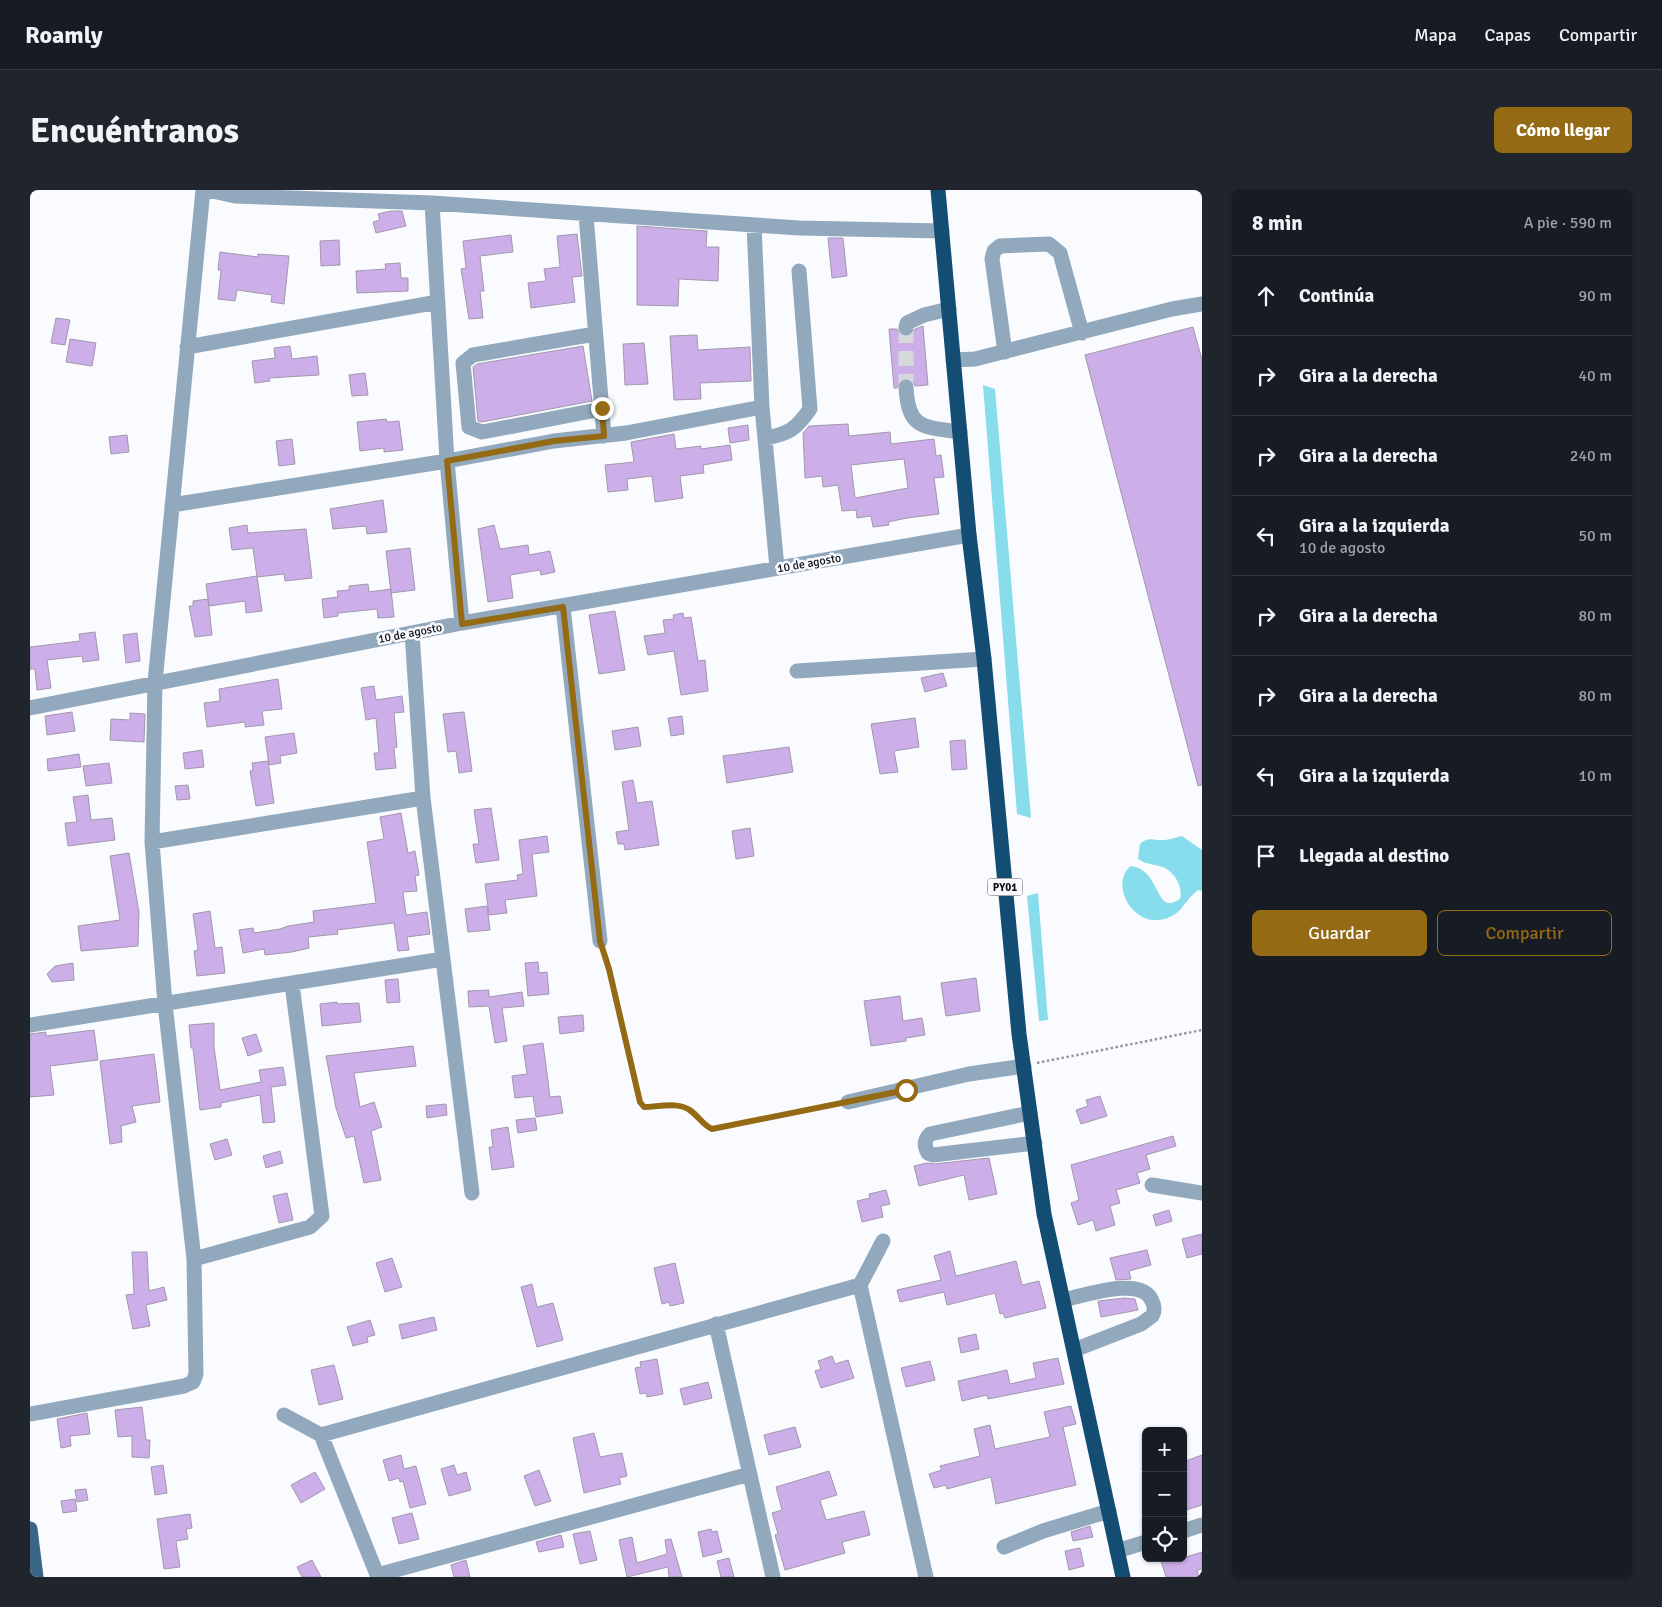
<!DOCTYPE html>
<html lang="es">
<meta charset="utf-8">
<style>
body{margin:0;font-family:Signika,sans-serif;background:#20242c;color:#f1f3f6}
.controls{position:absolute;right:15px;bottom:15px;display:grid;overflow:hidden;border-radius:8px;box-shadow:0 1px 4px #0004}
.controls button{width:45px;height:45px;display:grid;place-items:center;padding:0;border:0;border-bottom:1px solid #363941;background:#171b24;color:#f1f3f6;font:25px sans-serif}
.stop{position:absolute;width:15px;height:15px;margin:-11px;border:4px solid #946a15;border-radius:50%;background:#fff}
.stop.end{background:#946a15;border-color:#fff;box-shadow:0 1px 5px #0008}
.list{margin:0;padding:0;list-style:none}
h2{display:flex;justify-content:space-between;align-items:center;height:65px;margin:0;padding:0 20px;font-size:21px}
h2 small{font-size:16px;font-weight:400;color:#9ea1a6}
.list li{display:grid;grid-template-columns:32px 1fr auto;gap:15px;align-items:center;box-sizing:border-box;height:80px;padding:0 20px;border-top:1px solid #363941}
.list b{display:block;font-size:19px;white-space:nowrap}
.list p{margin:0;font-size:16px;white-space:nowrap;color:#9ea1a6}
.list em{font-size:16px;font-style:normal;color:#9ea1a6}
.actions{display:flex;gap:10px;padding:15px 20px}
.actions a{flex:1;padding:11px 0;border:1px solid #946a15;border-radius:8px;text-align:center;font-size:18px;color:#946a15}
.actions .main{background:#946a15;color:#fff}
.icon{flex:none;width:28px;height:28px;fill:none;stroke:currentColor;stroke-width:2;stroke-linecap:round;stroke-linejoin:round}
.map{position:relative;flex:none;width:1172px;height:1387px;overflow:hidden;border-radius:8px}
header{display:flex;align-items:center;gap:30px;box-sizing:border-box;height:70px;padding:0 25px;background:#171b24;border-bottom:1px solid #363941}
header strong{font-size:24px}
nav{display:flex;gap:28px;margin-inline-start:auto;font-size:18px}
.intro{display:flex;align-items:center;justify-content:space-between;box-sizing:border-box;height:120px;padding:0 30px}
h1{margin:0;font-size:35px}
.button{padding:12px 22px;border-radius:8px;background:#946a15;color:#fff;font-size:18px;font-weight:700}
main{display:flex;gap:30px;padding:0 30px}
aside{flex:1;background:#171b24;border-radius:8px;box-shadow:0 1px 4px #0004}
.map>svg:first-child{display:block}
.water{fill:#87ddec}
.building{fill:#ccaee8;stroke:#a298ac;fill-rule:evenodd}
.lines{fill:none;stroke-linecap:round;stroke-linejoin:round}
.minor-tunnel{stroke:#d7d8dc;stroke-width:15;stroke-dasharray:15 8;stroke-linecap:butt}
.path{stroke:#95969b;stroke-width:2.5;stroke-dasharray:2.5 2.5;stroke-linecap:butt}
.minor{stroke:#92a9bd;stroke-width:15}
.major{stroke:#396587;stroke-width:15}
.highway{stroke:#144d73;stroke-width:15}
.route{stroke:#946a15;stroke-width:6}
.labels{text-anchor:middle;stroke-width:5;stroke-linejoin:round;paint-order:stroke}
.shield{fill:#fafbff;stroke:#56575d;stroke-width:1}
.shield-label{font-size:11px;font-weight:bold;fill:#101118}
.street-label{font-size:12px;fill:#101118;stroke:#fafbff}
</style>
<header>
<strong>Roamly</strong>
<nav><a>Mapa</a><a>Capas</a><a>Compartir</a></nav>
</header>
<div class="intro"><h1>Encuéntranos</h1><a class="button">Cómo llegar</a></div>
<main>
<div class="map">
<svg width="1172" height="1387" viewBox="0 0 1172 1387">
<rect width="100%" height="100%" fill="#fafbff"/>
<!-- water -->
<path class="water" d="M953 195 965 199 1001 628 987 624Z
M1152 646 1172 660V701L1168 700C1156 709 1152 722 1140 727 1104 743 1078 693 1101 676 1132 680 1124 727 1150 709 1153 698 1146 684 1135 678 1126 674 1117 675 1108 669L1110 654C1119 646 1123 651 1134 650 1140 650 1146 647 1152 646Z
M1008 703 1018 830 1009 831 997 706Z"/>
<!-- building -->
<path class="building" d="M361 21H372L376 36 346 43 343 32 350 30 348 24Z
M607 36 677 41 676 57H689L688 91 649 89 648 116 607 115Z
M547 44 552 86 542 87 545 112 501 118 498 93 516 91 514 79 530 77 527 46Z
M481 45 483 62 450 66 454 101H450L453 128 439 129 431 79 436 78 433 51Z
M798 48H813L817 86 802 88Z
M309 50 310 75 291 76 290 51Z
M190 62 228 67V64L259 66 254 114 241 112 242 105 207 100 205 111 188 109 191 80H188Z
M370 73 371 88H378V101L327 103 326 81 356 79 355 74Z
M26 128 40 130 35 155 21 153Z
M893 136 898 195 885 196 883 191 876 188 870 190 867 198H864L859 139H867L870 145 879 147 885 139Z
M1163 137 1172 170V595L1168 596 1055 165Z
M667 145 668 160 720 157 721 191 670 193 671 209 644 210 640 146Z
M40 149 66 153 62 176 36 172Z
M614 153 618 194 595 195 593 154Z
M260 156 262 169 287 166 289 185 239 188 240 191 225 193 222 171 245 168 244 158Z
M553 156 562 211 452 232 448 231 443 177 447 174Z
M335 183 338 205 322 206 319 185Z
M356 229 357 232 369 231 373 260 354 262V258L330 261 327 232Z
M818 234 819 246 860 242 861 254 904 249 906 266 911 265 914 287 904 288 909 324 877 328 858 332 859 335 843 337 841 326 827 328 826 320 812 321 808 295 793 297 792 286 775 288 773 243 779 236ZM874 269 878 298 825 308 821 275Z
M718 235 719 250 700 253 698 238Z
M644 244 646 259 671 256V259L700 255 702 270 673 275 674 283 650 286 653 308 625 312 622 286 597 289 598 300 578 302 575 275 604 272 601 252Z
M97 245 99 262 81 264 79 247Z
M262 249 265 274 249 276 246 251Z
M353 310 357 342 337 344 336 336 303 339 300 319Z
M217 335 218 343 276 339 282 388 255 391 254 384 227 387 223 358 202 360 199 338Z
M464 335 470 359 498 355 499 365 520 361 525 382 511 385 510 380 480 385 483 408 458 412 448 339Z
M380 358 385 400 361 403 356 361Z
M227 386 232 421 216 423 215 411 179 416 176 394Z
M338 394 339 402 361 399 364 427 348 428 347 419 308 423V426L294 428 292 409 308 407 307 401 319 400V396Z
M178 409 182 445 165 447 159 416H163V411Z
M585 421 595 480 569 484 559 425Z
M653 423 654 428 661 427 668 471 675 470 678 501 651 505 644 461 618 465 614 446 635 443 633 430 644 429 643 425Z
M65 442 69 470 53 472 52 466 17 470 21 498 7 500 5 479H0V457L50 451 49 444Z
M107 443 110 471 96 473 93 445Z
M913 483 917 496 895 502 891 488Z
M248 489 252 519 232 521 234 535 215 537V532L177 537 174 513 190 511 189 499Z
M344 496 346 510 372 506 374 522 364 523 367 557 364 558 366 578 346 580 344 563H349L346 528 336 530 331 498Z
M42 522 45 541 17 545 15 526Z
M434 522 442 581 429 583 426 561 418 562 413 524Z
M100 523 115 524 114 552 80 550 81 529 100 530Z
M652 526 654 544 641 546 638 528Z
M885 528 889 557 864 561 868 582 850 584 841 534Z
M608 537 611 556 585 560 582 541Z
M264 543 267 563 250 566 251 573 239 575 235 547Z
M935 550 937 579 922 580 920 551Z
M759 557 763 582 697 593 693 566Z
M172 560 174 577 155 579 153 563Z
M49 564 51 577 18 581 17 569Z
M238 571 244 613 226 616 220 581 223 580 222 573Z
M79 573 82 593 56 596 53 576Z
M603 590 607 613 622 611 629 655 595 660 594 654H588L586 642 599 640 592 592Z
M158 595 160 609 147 610 145 596Z
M58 605 61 630 82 628 85 650 38 656 35 633 47 632 43 607Z
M461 618 469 670 446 673 443 654H449L444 620Z
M371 623 378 663 385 661 389 685 385 686 387 701 373 702 376 725 397 722 400 744 377 747 379 760 368 761 364 733 307 740 308 744 278 747 279 758 262 762 235 765 234 759 213 763 209 740 223 738 224 743 250 739 258 736 284 732 283 721 346 713 337 652 354 649 350 627Z
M720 638 724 666 706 669 702 641Z
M517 646 519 662 502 664 507 706 475 710 477 723 459 725 455 694 488 690 487 685 493 684 489 650Z
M99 663 109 722 108 756 51 761 48 736 90 730 80 666Z
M457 716 460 740 438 742 435 719Z
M180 721 185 758 192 757 195 783 167 786 164 761 168 760 163 724Z
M508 772 509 783 517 782 519 804 498 806 495 773Z
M43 773 44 790 22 792 17 784 25 776Z
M946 788 950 821 916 826 911 793Z
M368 789 370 812 357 813 355 790Z
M459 800V807L492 802 494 816 472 818 477 851 465 853 459 816 439 817 438 801Z
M870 806 873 831 892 828 895 845 876 848V851L841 856 834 811Z
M307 812V814L329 813 331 832 292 836 290 814Z
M553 825 554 841 530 844 528 827Z
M184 833V857L190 900 231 892 229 880 253 877 256 895 241 897 245 932 233 933 230 905 191 913V917L170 920 163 858H161L159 835Z
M64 840 68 870 20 876 24 905 0 907V844L16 842V846Z
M226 844 232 861 218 866 212 848Z
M513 853 520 907 530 906 533 923 506 927 503 906 485 908 482 886 497 884 493 856Z
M383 856 386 876 324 883 330 917 344 912 352 937 341 941 351 990 334 993 324 946 316 948 306 918 296 866Z
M124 864 130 912 102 916 106 932 91 936 92 952 80 954 70 871Z
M1070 906 1077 926 1051 934 1046 920 1058 916 1056 910Z
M416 914 417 925 397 928 396 916Z
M505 928 507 940 488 943 486 930Z
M478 937 484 977 462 980 459 957H463L461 940Z
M1143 946 1146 956 1116 965 1120 979 1107 983 1110 993 1086 1000 1090 1013 1080 1016 1085 1035 1066 1041 1063 1030 1048 1035 1041 1013 1049 1010 1041 975Z
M197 949 202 965 185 970 180 954Z
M250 961 253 973 236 978 233 966Z
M959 968 967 1004 939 1010 934 985 889 996 884 976 897 973 904 974Z
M856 1000 860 1014 851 1016 853 1027 832 1032 827 1011 840 1008 839 1004Z
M257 1003 263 1030 249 1033 243 1006Z
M1139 1020 1142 1031 1126 1036 1123 1025Z
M1172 1044V1064L1157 1068 1152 1049Z
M1117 1060 1121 1075 1099 1081 1101 1089 1086 1090 1080 1068Z
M920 1061 926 1086 986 1071 992 1095 1009 1091 1016 1118 975 1128 973 1123 970 1124 965 1103 917 1115 914 1102 870 1112 867 1100 911 1090 904 1066Z
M102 1062H117L119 1101 134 1097 137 1110 116 1115 120 1136 103 1139 96 1105 104 1104Z
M362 1068 372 1097 355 1102 346 1073Z
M645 1073 654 1113 640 1116 639 1112 632 1114 624 1078Z
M502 1094 507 1117 523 1113 533 1150 507 1157 491 1097Z
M1095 1108 1105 1109 1108 1120 1071 1127 1068 1111Z
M404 1127 407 1140 372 1149 369 1135Z
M340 1130 345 1145 337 1147 338 1152 323 1156 317 1137Z
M946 1144 949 1159 931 1163 928 1148Z
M802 1166 805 1174 818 1170 824 1188 791 1198 785 1181 791 1179 788 1171Z
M1028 1168 1034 1194 958 1209 957 1205 932 1211 928 1191 977 1180 980 1194 1006 1188 1003 1173Z
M627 1169 633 1204 617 1207 616 1203 610 1204 605 1178 611 1177 610 1172Z
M900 1171 905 1190 876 1197 871 1178Z
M304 1175 313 1209 289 1215 281 1180Z
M678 1192 682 1208 654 1215 650 1199Z
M1041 1216 1046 1234 1033 1237 1046 1295 966 1314 961 1287 917 1299 916 1295 904 1298 899 1284 912 1280 910 1276 950 1266 944 1239 960 1235 965 1259 1020 1247 1014 1222Z
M112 1217 116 1250H120L119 1268 102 1267V1246L88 1247 85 1220Z
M57 1223 60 1244 40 1246 41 1256 31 1258 27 1229Z
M765 1237 771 1257 739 1265 734 1245Z
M564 1243 570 1267 592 1263 597 1286 589 1288 591 1294 554 1303 543 1248Z
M371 1265 374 1279 386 1276 396 1314 380 1318 373 1291 370 1292 369 1288 359 1291 353 1270Z
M1172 1265V1315L1153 1321V1272Z
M133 1275 137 1303 125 1305 121 1277Z
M424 1275 427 1285 436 1282 441 1300 419 1306 411 1279Z
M509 1280 521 1311 505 1316 494 1286Z
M799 1281 807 1305 790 1310 796 1330 834 1321 840 1345 812 1352 815 1363 755 1380 745 1345 748 1344 742 1323 752 1320 746 1297Z
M285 1282 295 1299 271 1313 261 1295Z
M56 1299 58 1310 47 1312 45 1300Z
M45 1309 47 1321 33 1323 31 1311Z
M382 1323 389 1349 369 1354 362 1328Z
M160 1324 162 1338 156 1339 158 1349 146 1351 150 1377 134 1379 127 1329Z
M1060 1336 1063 1347 1043 1351 1041 1342Z
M681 1339 682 1342 687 1341 692 1362 673 1367 668 1342Z
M560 1341 567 1370 550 1374 543 1344Z
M531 1345 534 1357 509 1362 506 1352Z
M602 1347 607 1373 637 1364 635 1350 641 1349 652 1387H639L638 1377 597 1387 589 1350Z
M1050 1358 1054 1376 1039 1380 1035 1361Z
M1172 1362V1379L1167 1380 1169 1387H1136L1130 1368H1153Z
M699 1368 704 1387H691L687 1371Z
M282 1370 291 1387H272L267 1377Z
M436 1370 440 1387H424L421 1375Z"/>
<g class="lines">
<!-- minor-tunnel -->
<path class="minor-tunnel" d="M876 138V197"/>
<!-- path -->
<path class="path" d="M575 764 608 906 614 917C629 917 649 911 661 921 669 927 673 935 682 939L804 915
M1007 873 1172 840"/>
<!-- minor -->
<path class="minor" d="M178 0 205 6 402 13 769 38 912 41
M402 13 417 271 432 433
M556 25 574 246
M724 35 732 217 747 378
M876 138 877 133 894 125 919 119
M565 144 443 165 433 173 439 237 452 242 572 219
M157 157 408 112
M975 162 962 69 964 61 970 56 1019 54 1030 63 1052 143
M923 170 945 169 1142 119 1172 114
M876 197C878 239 893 237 930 242
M735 248C759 244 766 239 780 219L769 81
M142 315 417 271 524 251 596 243 732 217
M533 417 570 751
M382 443 393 608 442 1003
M767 481 954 469
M0 518 432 433 939 345
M122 652 393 608
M0 835 413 769
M818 912 939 884 994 876
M1000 923 900 944C894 950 894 956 898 963L903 965 1005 953
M1122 995 1172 1003
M853 1051 830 1095 896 1387
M164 1069 280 1037 292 1026 262 794
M1033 1110C1054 1106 1112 1085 1122 1111 1125 1117 1125 1121 1122 1126L1111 1134 1044 1160
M686 1134 743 1387
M0 1224 154 1196 163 1192 166 1184 164 1069 135 814 122 652 125 492 173 0
M254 1225 291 1245
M1153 1341 1172 1335
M974 1357 1013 1341 1079 1321
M1087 1361 1116 1352
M347 1385 720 1284
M348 1387 291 1245 830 1095"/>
<!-- major -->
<path class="major" d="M0 1339 6 1387"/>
<!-- highway -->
<path class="highway" d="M908 0 939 345 954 469 989 844 1014 1024 1093 1387"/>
</g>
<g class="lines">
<!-- route -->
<path class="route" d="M572 218 574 246 524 251 417 271 432 434 533 417 570 751 579 779 610 912 614 917C629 917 648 911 661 921 669 927 673 935 682 939L876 900"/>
</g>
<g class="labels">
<!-- shield labels -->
<rect class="shield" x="957.5" y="688.5" width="35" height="17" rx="4"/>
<g class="shield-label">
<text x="975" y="701">PY01</text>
</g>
<!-- street labels -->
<g class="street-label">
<text transform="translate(779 373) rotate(-10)" y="4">10 de agosto</text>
<text transform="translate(380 443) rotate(-11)" y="4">10 de agosto</text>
</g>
</g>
</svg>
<div class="controls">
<button>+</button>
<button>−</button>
<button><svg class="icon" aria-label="locate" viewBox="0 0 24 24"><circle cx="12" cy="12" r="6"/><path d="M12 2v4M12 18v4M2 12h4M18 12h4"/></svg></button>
</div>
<div class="stop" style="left:876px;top:900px"></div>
<div class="stop end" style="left:572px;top:218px"></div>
</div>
<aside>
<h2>8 min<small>A pie · 590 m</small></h2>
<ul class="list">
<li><svg class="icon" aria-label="ahead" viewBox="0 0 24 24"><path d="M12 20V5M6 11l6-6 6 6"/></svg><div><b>Continúa</b></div><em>90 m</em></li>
<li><svg class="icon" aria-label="right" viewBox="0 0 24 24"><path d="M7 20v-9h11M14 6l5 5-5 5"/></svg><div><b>Gira a la derecha</b></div><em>40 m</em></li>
<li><svg class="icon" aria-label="right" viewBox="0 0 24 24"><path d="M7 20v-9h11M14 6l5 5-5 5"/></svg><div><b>Gira a la derecha</b></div><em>240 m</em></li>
<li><svg class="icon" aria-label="left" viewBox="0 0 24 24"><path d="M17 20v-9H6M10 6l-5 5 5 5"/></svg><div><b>Gira a la izquierda</b><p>10 de agosto</p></div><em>50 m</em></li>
<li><svg class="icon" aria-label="right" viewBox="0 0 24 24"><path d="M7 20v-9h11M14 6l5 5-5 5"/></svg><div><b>Gira a la derecha</b></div><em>80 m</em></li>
<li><svg class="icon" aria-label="right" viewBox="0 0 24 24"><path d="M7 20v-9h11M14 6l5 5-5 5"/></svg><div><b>Gira a la derecha</b></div><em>80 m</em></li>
<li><svg class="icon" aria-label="left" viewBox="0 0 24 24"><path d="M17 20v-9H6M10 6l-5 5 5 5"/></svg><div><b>Gira a la izquierda</b></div><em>10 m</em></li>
<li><svg class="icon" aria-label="arrive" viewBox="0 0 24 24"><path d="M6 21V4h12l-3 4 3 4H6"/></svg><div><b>Llegada al destino</b></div></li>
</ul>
<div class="actions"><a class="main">Guardar</a><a>Compartir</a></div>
</aside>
</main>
